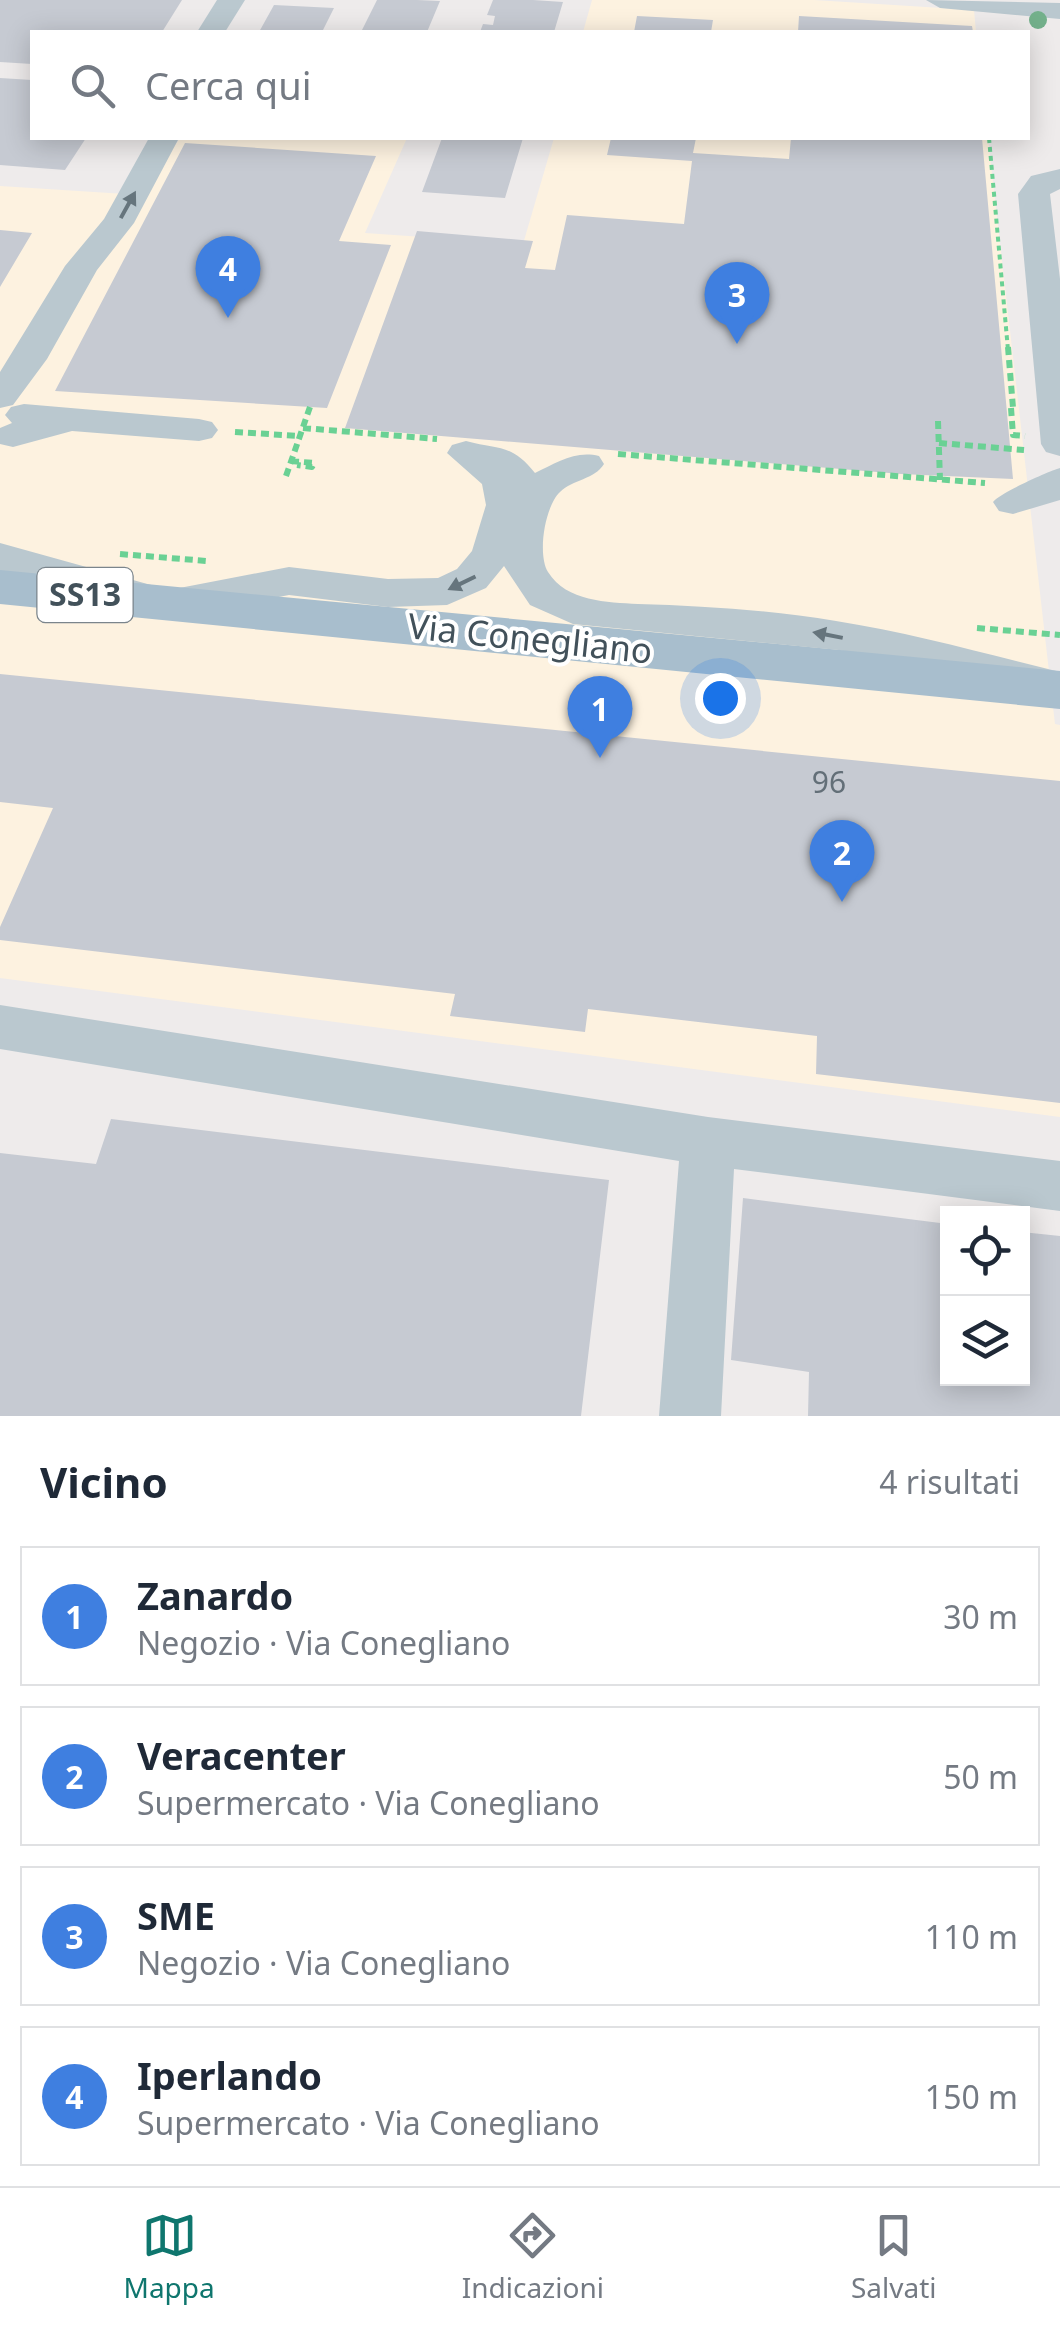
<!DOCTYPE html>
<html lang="it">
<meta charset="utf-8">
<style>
body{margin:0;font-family:"Noto Sans",sans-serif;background:#f2f2f3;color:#1f2937}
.controls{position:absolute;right:30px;bottom:30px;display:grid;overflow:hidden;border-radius:0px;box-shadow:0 5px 25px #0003}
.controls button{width:90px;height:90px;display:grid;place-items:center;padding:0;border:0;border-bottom:2px solid #e0e1e3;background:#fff;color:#1f2937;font:50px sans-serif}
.you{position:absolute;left:720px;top:698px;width:35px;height:35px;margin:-25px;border:8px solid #fff;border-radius:50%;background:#1a73e8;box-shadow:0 0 0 15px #1a73e833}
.badge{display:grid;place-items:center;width:65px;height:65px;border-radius:50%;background:#0f766e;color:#fff;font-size:32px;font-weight:700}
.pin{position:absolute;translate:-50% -82px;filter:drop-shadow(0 2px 5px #0008)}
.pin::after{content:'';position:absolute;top:52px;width:35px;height:30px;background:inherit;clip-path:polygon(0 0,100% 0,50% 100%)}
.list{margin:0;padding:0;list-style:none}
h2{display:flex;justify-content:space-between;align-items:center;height:130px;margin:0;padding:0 40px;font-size:42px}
h2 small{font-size:32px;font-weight:400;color:#747a83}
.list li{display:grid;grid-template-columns:65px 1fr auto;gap:30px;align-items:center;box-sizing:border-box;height:140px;margin:0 20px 20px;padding:0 20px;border:2px solid #e0e1e3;border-radius:0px}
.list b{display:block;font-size:38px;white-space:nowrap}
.list p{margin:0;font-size:32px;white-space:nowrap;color:#747a83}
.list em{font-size:32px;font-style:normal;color:#747a83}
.icon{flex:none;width:55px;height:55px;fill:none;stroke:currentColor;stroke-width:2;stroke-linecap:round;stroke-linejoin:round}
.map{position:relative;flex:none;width:1060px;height:1416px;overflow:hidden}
.search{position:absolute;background:#fff;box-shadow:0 5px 25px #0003;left:30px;right:30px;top:30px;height:110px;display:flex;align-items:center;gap:25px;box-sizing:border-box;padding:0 35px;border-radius:0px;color:#747a83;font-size:38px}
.sheet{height:770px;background:#fff}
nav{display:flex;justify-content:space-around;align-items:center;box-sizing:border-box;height:140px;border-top:2px solid #e0e1e3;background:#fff;font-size:28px;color:#747a83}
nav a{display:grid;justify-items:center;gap:5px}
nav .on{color:#0f766e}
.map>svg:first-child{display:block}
.commercial{fill:#fdf2e0}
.building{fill:#c6cad2}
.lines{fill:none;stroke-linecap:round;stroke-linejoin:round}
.path-far1{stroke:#6ad194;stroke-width:4;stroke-dasharray:5 4;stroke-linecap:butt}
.path{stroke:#6ad194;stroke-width:6;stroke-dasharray:8 5;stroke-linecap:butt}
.minor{fill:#bac8cf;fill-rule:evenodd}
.major{fill:#a8becd;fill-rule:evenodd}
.tree{fill:#73b08b}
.oneway{fill:#66757d}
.labels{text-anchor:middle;stroke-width:8;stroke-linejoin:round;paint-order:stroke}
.number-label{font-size:30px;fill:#636f78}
.shield{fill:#fff;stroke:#7b858c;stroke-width:2.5}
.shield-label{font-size:32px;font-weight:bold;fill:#42515a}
.street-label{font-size:35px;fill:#42515a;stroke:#fff}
</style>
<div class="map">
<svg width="1060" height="1416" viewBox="0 0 1060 1416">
<rect width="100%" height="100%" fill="#eeebeb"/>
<!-- commercial -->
<path class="commercial" d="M592 0H814L974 10 976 32H583Z
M180 138H407L365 233 523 244 554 138H988L1055 724 1060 725V1117L0 978V186L141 195Z"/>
<!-- building -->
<path class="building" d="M0 0H182L162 32H32V64L0 62Z
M377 0H417L440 1 427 32H361Z
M493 0H533L563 2 554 32H480L483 24 493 25 495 16 487 15Z
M274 5 334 8 322 32H259Z
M637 16 713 20 711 32H634Z
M799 16 972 26 973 32H798Z
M0 78 32 80V138H86L65 170 0 165Z
M442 138H523L505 198 422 192Z
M611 138H696L693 153 789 159 791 138H982L1013 479 901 474 345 428 417 231 533 241 525 268 555 270 567 215 684 224 692 161 607 155Z
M185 143 376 156 339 241 391 245 327 408 55 391Z
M0 230 32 233 0 287Z
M0 674 1060 781V1103L816 1074 817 1036 588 1009 585 1032 450 1016 455 994 0 940V927L53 808 0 802Z
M111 1119 609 1180 581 1416H0V1153L96 1164Z
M743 1198 948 1224V1378H1022V1232L1060 1236V1416H808L809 1372 731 1360Z"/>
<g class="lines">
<!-- path-far1 -->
<path class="path-far1" d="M989 138 1008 350"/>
<!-- path -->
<path class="path" d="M1008 347 1013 408
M1011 408 1013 435 1025 436
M938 421 940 480
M303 428 437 439
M235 432 300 436
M939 443 1024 450
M618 454 985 483
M291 461 314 463 312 467 297 465
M286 476 310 407
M120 554 207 561
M977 628 1060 635"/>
<!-- minor -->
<path class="minor" d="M217 0H245L225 32H197Z
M926 0 1060 3V19L940 8Z
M149 138H179L134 223 97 270 47 359 13 405 0 408V372L65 266 104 219Z
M1060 169V189L1050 194 1060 279V456L1046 452 1041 444 1018 194 1031 176Z
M24 404 199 419 212 422 218 430 212 438 199 441 72 431 13 447 0 444V428L12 423 5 415 11 407Z
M466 441C499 450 511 443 535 473 556 463 575 450 599 456L604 464C594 480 573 479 560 492 545 506 537 554 548 572 567 602 607 602 638 604 704 606 771 610 836 621 912 633 986 654 1060 672V704L839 650 573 624 530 605 504 566 486 588 447 605 388 607 289 595 169 618 0 571V543L169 590 289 567 388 579 438 578 457 569 472 551 486 505 482 484 447 453 452 445Z
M1060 468V500L1013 514 999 511 993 502C998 494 1049 471 1060 468Z
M0 1005 708 1117 1060 1161V1211L734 1169 721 1416H659L679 1161 0 1049Z"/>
<!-- major -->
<path class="major" d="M0 570 1060 671V709L0 604Z"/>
</g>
<!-- trees -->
<circle class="tree" cx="1038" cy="20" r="9"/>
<!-- one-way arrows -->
<defs><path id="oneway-solid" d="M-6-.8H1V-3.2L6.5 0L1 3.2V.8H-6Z" transform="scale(2.5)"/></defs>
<g class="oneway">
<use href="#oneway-solid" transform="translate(128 205) rotate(-61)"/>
<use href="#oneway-solid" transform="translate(462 583) rotate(154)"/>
<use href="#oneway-solid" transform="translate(828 635) rotate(-169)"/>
</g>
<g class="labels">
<!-- number labels -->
<g class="number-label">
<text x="829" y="793">96</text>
</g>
<!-- shield labels -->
<rect class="shield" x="37.5" y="568" width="95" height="54" rx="8"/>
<g class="shield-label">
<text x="85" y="606">SS13</text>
</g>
<!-- street labels -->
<g class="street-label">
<text transform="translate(530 639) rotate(6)" y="12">Via Conegliano</text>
</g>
</g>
</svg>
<div class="controls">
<button><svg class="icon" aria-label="locate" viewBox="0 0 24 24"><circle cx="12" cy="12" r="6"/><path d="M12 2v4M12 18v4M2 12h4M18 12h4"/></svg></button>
<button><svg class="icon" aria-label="layers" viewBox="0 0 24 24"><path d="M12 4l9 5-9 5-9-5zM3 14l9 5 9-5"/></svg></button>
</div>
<div class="you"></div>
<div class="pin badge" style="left:600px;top:758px;background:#3f7fe0">1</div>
<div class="pin badge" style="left:842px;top:902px;background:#3f7fe0">2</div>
<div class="pin badge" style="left:737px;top:344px;background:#3f7fe0">3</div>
<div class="pin badge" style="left:228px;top:318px;background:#3f7fe0">4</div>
<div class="search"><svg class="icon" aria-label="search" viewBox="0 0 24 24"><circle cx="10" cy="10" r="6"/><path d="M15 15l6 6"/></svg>Cerca qui</div>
</div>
<section class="sheet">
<h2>Vicino<small>4 risultati</small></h2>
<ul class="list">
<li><span class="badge" style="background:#3f7fe0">1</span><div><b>Zanardo</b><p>Negozio · Via Conegliano</p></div><em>30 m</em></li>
<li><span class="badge" style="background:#3f7fe0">2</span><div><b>Veracenter</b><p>Supermercato · Via Conegliano</p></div><em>50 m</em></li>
<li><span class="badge" style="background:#3f7fe0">3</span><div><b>SME</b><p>Negozio · Via Conegliano</p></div><em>110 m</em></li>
<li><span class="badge" style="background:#3f7fe0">4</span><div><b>Iperlando</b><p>Supermercato · Via Conegliano</p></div><em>150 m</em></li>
</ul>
</section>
<nav>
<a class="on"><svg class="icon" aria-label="map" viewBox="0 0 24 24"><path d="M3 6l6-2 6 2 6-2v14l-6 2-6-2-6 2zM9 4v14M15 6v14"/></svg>Mappa</a>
<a><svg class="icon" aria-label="directions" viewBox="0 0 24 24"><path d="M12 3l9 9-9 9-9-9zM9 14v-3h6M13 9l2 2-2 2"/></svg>Indicazioni</a>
<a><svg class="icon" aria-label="saved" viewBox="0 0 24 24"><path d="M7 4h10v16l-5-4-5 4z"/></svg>Salvati</a>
</nav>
